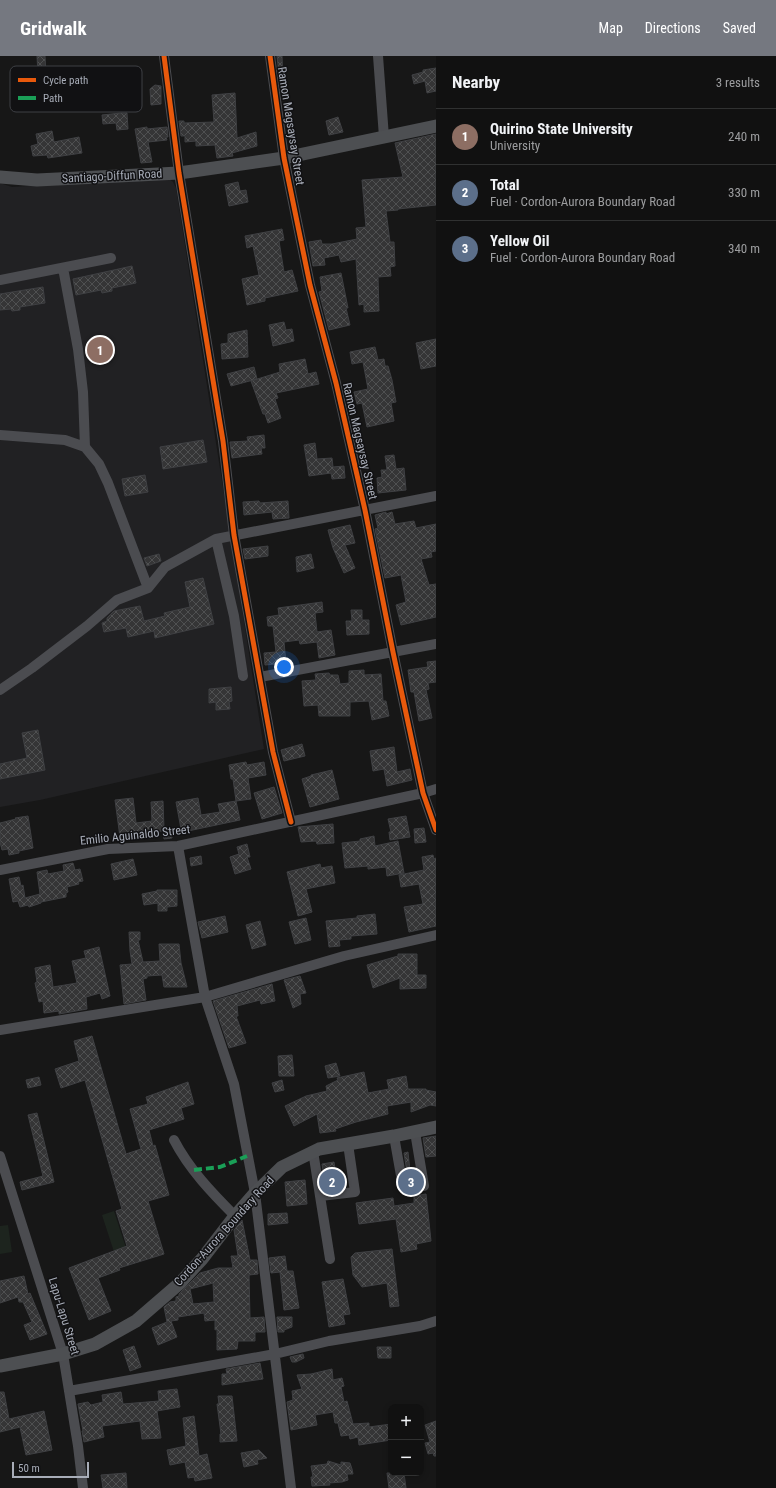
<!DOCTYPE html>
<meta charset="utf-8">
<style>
body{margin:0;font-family:"Roboto Condensed",sans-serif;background:#1e1f1f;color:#f1f3f6}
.controls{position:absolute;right:12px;bottom:12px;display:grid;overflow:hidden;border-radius:8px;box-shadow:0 2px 6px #0003}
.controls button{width:36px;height:36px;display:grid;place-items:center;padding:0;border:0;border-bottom:1px solid #303131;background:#111;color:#f1f3f6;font:20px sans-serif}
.scale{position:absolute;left:12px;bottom:10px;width:77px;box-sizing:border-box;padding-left:4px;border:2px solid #a8adb8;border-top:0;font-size:11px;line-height:14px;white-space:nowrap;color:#a8adb8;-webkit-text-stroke:3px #111113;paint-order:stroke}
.you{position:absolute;left:284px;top:611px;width:14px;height:14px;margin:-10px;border:3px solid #fff;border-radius:50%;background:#1a73e8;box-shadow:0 0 0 6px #1a73e833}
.badge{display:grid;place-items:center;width:26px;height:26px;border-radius:50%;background:#757880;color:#fff;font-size:13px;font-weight:700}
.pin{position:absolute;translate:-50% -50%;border:2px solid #fff;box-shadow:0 1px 4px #0006}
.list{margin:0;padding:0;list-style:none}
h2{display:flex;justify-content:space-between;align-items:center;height:52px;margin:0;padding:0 16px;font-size:17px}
h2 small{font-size:13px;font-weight:400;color:#9c9d9f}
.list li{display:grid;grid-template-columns:26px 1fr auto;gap:12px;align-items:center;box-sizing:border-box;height:56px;padding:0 16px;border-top:1px solid #303131}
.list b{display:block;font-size:15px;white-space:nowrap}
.list p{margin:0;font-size:13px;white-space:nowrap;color:#9c9d9f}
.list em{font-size:13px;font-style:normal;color:#9c9d9f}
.map{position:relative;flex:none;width:436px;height:1432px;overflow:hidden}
header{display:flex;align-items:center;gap:24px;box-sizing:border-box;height:56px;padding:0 20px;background:#757880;color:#fff}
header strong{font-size:19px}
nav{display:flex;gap:22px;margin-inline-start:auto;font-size:14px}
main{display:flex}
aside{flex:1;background:#111}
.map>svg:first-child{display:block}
.built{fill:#212123}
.pitch{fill:#1d241e}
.building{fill:url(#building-cross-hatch);stroke:#3f4043;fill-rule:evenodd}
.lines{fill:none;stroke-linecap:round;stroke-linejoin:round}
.minor{stroke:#4b4c50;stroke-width:10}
.major{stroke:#4d4f52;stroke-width:13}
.quiet{stroke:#1a9f57;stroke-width:4;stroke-dasharray:8 4;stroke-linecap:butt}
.cycleway-casing{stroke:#111113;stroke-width:8}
.cycleway{stroke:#e8590c;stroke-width:5}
.labels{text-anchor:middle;stroke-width:3;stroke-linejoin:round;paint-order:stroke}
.street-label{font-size:12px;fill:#a8adb8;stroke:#111113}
.key{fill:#111113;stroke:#3e4045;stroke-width:1}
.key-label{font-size:11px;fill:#a8adb8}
</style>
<header>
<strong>Gridwalk</strong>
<nav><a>Map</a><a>Directions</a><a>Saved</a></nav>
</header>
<main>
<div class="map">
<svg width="436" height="1432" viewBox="0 0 436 1432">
<defs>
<pattern id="building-cross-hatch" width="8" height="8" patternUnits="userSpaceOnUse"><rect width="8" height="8" fill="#353536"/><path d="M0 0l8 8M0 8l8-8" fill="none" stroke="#4f5051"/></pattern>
</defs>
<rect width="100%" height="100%" fill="#171717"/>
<!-- built -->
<path class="built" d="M168 122 173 126 176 132 264 693 40 744 0 751V127L12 131Z"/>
<!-- pitch -->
<path class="pitch" d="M114 1155 127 1195 115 1199 102 1159Z
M8 1169 12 1196 0 1198V1170Z"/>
<!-- building -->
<path class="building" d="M37 0H45L46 19H38Z
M277 0H282L283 28H280Z
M436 12V35L427 37 425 25 414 28 412 19 423 16V14Z
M155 29 161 30V48L151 49 150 33Z
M235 37 237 82 256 76 257 90 232 97 233 100 217 102 215 89 196 90V85L185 86V80H181L179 65H184V67L214 66 212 39Z
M121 57H127L128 73 117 74 116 67 103 68 102 59Z
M338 61 343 76 329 79 326 65Z
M147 71V73L167 71 168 81H166L167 84 148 86 152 106 141 107 135 73Z
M52 75 54 86 79 81 82 97 48 102 47 99 33 100 31 90 38 88 36 78Z
M436 78V149L398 153V154L386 155 390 186H394L395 210 390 211 391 220 378 221 379 255 364 256V248L359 249 356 203 341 206 339 199 324 202 325 209 313 210 309 186 321 184 322 188H332L357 183 356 172 366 171 362 124 403 121 395 87Z
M238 126 240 135 246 134 248 146 229 150 225 129Z
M282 173 284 184 279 185 284 216 292 214 298 235 265 242V245L247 249 242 223 259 219 253 190 247 192 245 180Z
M132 210 136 227 112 232V235L102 237 101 234 76 239 73 223Z
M341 217 348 252H346L350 269 329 274 319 236 322 235 320 221Z
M43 231 45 247 20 251V254L12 255 11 253 0 254V238Z
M284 266 286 274 292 273 294 285 273 290 269 269Z
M247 274 248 301 222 303 221 288 228 287V278Z
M436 283V310L421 313 416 287Z
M375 291 378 304 384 303 385 310H388L392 324 396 346 391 347 394 365 367 371 362 347 357 348 354 336 368 333 363 306 352 308 350 296Z
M305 303 308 318 316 316 319 328 276 337 278 342 275 343 281 362 268 367 265 358H263L251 325 280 316 279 308Z
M254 311 257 323 231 330 227 318Z
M264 379 265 392H261L262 398 232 402 230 386 248 385 247 381Z
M203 384 207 406 163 413 160 391Z
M315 387 317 403 332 402 333 411 344 410 345 422 332 423 331 417 309 420 304 389Z
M394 399 396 413 404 412 406 434 378 437 377 422 382 421 381 414H387L385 400Z
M145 419 148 436 125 440 122 423Z
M259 445 260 447 288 445 289 462 273 463 272 456 244 459 243 446Z
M386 456V458L392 456 395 468 414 465 416 472 436 468V495L431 496 432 501 421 503 429 529 436 528V561L401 569 396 549 406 546 401 519 385 522 375 473 378 472 375 459Z
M350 469 355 487 345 489 355 512 344 517 333 492 328 474Z
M268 490V500L245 503 243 493Z
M159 498 161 505 147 510 144 502Z
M311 498 314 512 297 516 296 501Z
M203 522 214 568 155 582 154 575 128 581 126 572 104 576 102 567 107 565V562L114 555 140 550 144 565 165 560 164 557 190 551 185 526Z
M322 546 323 556 315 557 317 576 331 574 335 599 319 602 317 586 300 588 299 584 284 586 286 607 265 609 264 597 276 596 273 570H268L267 561 279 559 278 552Z
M351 554H362V564H369V578L347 579 346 565H352Z
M436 605V626L428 627 429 633 426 634 432 662 419 665 414 636H411L408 614 428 611 427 606Z
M364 614V619L381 618 383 645H386L389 660 372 664 369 645 350 646V660H319L318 649 304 650 302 625 316 624 315 618 329 617 330 619H338L340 628 349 627V615Z
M231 631 232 645 229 646 230 653 216 654V646L209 647V633Z
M38 674 45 714 0 723V708L27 702 22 677Z
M302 688 305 700 284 705 281 694Z
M394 691 397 716 410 713 412 724 387 730 384 713 373 715 370 695Z
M246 706 247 709 264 706 266 719 248 722 251 743 236 745 240 764 188 775 187 772 181 773 176 746 198 742 201 759 220 756 218 748 236 745 233 723H231L229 709Z
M332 714 339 743 310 751 302 723 311 720V719Z
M274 731 282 757 262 763 254 737Z
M133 742 136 767 152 765 151 746 163 745 164 773 171 772 172 782 164 783 163 775 141 776 142 779 120 781 115 744Z
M28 760 33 792 19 795V797L9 799 8 793 2 794 0 786V767L16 763 15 762Z
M406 760 410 781 390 784 389 776H391L388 763Z
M333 768 334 787 317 788 316 785 301 786 298 771Z
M424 772 426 786 415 787 414 773Z
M374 780 375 790 398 785 404 817 387 820 386 811 368 813V810L345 812 342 787 360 785V783Z
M247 788 250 801H247L251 813 235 818 230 801 239 798 237 791Z
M433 799 434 803 436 802V870L409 876 404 851 423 848 419 828 401 831 399 819 424 814 422 801Z
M201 800 202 808 191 810 190 802Z
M133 803 137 819 114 824 111 808Z
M73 807 75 814 80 813 83 825 78 826 79 828 67 831 68 836 66 837V841L41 846V847L29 851 28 849 20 851 18 845 13 846 9 823 19 821 21 830 23 829 25 842 40 838 37 816 47 814 48 818 64 815 63 809Z
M320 808 321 812 332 810 335 827 306 833 312 856 298 860 287 816Z
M157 834H177V850L167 851V855H158V847L144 849 142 838 157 835Z
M375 858 377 878 351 880V883L339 884 340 890 329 891 326 865 357 862V860Z
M225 860 228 876 202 882 198 866Z
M306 862 311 884 295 888 289 866Z
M260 865 266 889 252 893 246 869Z
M129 876H140V884H138L143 906 160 905 159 888H179L181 907 187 931H164L162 919 147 920V922L143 923 146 944 124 948 120 909 132 908 130 895Z
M99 891 110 940 102 943 100 937 86 941 87 953 59 958V955L44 957 43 945 39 946 35 927 37 926 35 912 50 909 53 931 77 927 72 905 86 902 84 895Z
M398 898H417V919H426V932L400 933V922L373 932 367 909 398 900Z
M300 920 306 937 300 938 301 948 293 952 284 924Z
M272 928 275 945 261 948 260 944 237 950 238 960H236L246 987 229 992 213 945Z
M92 980 126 1098 141 1093 130 1053 148 1048 146 1041 188 1026 194 1048 181 1052 184 1063 149 1074 153 1090 155 1089 169 1139 148 1145 164 1198 119 1212 120 1214 98 1222 111 1255 89 1264 69 1212 127 1190 116 1155 122 1153 85 1024 61 1032 55 1013 79 1005 74 985Z
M292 999 294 1020H279L278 1000Z
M336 1007 340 1020 328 1022 325 1010Z
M364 1016 368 1037 389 1033 387 1024 406 1020 408 1033H426V1034L436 1036V1050L430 1049 411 1056V1046L387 1050 388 1058 356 1066 335 1073 336 1075 320 1077 317 1058 294 1070 285 1050 306 1040 327 1035 326 1030 338 1024 337 1022Z
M39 1021 41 1029 28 1032 26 1024Z
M282 1024 284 1034 275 1036 272 1027Z
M37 1057 54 1126 22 1134 20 1126 43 1120 28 1059Z
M436 1080V1100L426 1101 423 1082Z
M408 1096 410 1115 407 1116 404 1097Z
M334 1106 337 1126 325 1128 322 1108Z
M305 1124 307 1148 287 1150 285 1126Z
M426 1138 431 1185 416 1188 417 1193 401 1196 396 1163 359 1168 356 1147 393 1142 394 1150 414 1147V1140Z
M287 1157 288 1167 268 1169V1158Z
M242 1164 250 1204H257L258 1218 249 1219 250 1262 264 1261 265 1276H255V1285H238L237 1293 217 1294V1273L215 1274V1264L205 1265 204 1257 178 1261V1264L171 1265 177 1281 158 1289 152 1272 167 1266 164 1251 170 1246 176 1245V1241L179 1240V1238L200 1217 218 1212H233L231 1200H238L234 1174ZM213 1227 214 1246 193 1248 190 1233Z
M392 1193 399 1250 390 1251 387 1227 362 1231 353 1219 351 1201 355 1197Z
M285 1200 287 1215H293L299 1252 284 1254 280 1216 271 1217 269 1202Z
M24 1220 28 1238 30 1237 47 1278 30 1284 24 1269 32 1266 23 1246H19L18 1241 0 1247V1225Z
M343 1223 350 1258 343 1259 345 1268 329 1271 322 1226Z
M277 1261H292V1271L284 1274V1276H278Z
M134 1290 141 1311 130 1315 123 1294Z
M377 1291H391V1302H378Z
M303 1298 304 1302 296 1306H292L290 1301Z
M260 1307 263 1323 222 1329V1318H227L226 1313Z
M332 1313 333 1324 342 1322 344 1330 341 1331 344 1346 347 1345 353 1368 369 1367V1371L391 1368V1384L359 1389 358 1381 350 1383 349 1379 341 1380 338 1367H335L333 1356 315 1359 317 1369 291 1374 287 1346 293 1344 292 1335 302 1333 297 1319 311 1318Z
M177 1333 180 1351 157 1355 161 1382 142 1383 140 1365 102 1370 104 1381 84 1386 82 1375H83L78 1348 88 1346 91 1349 103 1346 102 1339 121 1336 123 1348 159 1345 158 1335Z
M0 1336H4L9 1363 44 1355 52 1394 26 1399 20 1371 0 1376Z
M218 1340H232L237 1385 220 1386V1378H221L217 1348H219Z
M194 1360 199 1400 207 1398 212 1422 195 1425 194 1421 188 1422 185 1406 170 1409 167 1394 186 1390 183 1362Z
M436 1365V1400H434L433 1397 428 1398 425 1387 430 1386 425 1369Z
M259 1394 267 1402 257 1404 258 1408 244 1411 241 1397Z
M328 1405 341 1409V1406L350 1407 352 1413 353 1418H347L348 1424 342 1426 329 1427 330 1429 312 1430 311 1421H313L311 1410 327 1408Z
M126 1417 127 1432H103L101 1419Z
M387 1417H404L406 1432H389Z"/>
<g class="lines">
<!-- minor -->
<path class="minor" d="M164 0 179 117 223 385 234 479 273 696 291 766
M270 0 284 102 310 229 336 327 365 454 393 596 423 737 436 774
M378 0 384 81
M63 212 78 293 83 336 85 391
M0 224 111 202
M0 379 65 384 85 391 99 408 108 427 148 532
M216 483 234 560 243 620
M260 621 436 588
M0 634 32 612 87 570 117 544 148 532 165 511 216 483 436 440
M178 790 205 941 234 1028 255 1137 291 1432
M0 814 108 793 178 790 423 737 436 733
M0 974 205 941 344 900 436 879
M394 1080 403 1131 424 1130 415 1076
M174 1084C189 1113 212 1137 235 1160
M313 1095 320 1140 355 1136 348 1088
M0 1100 63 1298 78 1390 83 1432
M320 1140 330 1203
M69 1335 275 1298 329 1285 420 1270 436 1265"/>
<!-- major -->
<path class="major" d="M0 121 37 124 179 117 284 102 436 70
M0 1310 63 1298 95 1288 136 1265 180 1227 202 1203 235 1160 255 1137 282 1111 319 1093 394 1080 436 1071"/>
<!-- quiet -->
<path class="quiet" d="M194 1114 220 1111 247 1100"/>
<!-- cycleway casing -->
<g class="cycleway-casing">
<path id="cycleway" d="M164 0 179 117 223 385 234 479 273 696 291 766
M270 0 284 102 310 229 336 327 365 454 393 596 423 737 436 774"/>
</g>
<!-- cycleway -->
<use href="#cycleway" class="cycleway"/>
</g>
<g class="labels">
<!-- street labels -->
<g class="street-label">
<text transform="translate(291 70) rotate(81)" y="4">Ramon Magsaysay Street</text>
<text transform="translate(112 120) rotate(-3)" y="4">Santiago-Diffun Road</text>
<text transform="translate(360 385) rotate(77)" y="4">Ramon Magsaysay Street</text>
<text transform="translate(135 779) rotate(-6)" y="4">Emilio Aguinaldo Street</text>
<text transform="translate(224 1175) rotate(-48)" y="4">Cordon-Aurora Boundary Road</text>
<text transform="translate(64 1260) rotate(73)" y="4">Lapu-Lapu Street</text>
</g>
</g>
<!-- legend -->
<rect x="10" y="10" width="132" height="46" rx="6" class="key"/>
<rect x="18" y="22" width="18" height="4" fill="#e8590c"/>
<rect x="18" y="40" width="18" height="4" fill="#1a9f57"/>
<g class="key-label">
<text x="43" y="28">Cycle path</text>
<text x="43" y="46">Path</text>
</g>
</svg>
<div class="controls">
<button>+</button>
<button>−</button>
</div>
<div class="scale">50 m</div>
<div class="you"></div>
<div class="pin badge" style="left:100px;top:294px;background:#8d6e63">1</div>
<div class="pin badge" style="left:332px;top:1126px;background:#5c6f8a">2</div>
<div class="pin badge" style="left:411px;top:1126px;background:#5c6f8a">3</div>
</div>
<aside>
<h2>Nearby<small>3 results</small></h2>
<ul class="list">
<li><span class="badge" style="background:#8d6e63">1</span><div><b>Quirino State University</b><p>University</p></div><em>240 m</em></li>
<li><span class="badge" style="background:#5c6f8a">2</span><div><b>Total</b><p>Fuel · Cordon-Aurora Boundary Road</p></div><em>330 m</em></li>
<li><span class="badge" style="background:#5c6f8a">3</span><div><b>Yellow Oil</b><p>Fuel · Cordon-Aurora Boundary Road</p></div><em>340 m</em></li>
</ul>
</aside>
</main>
